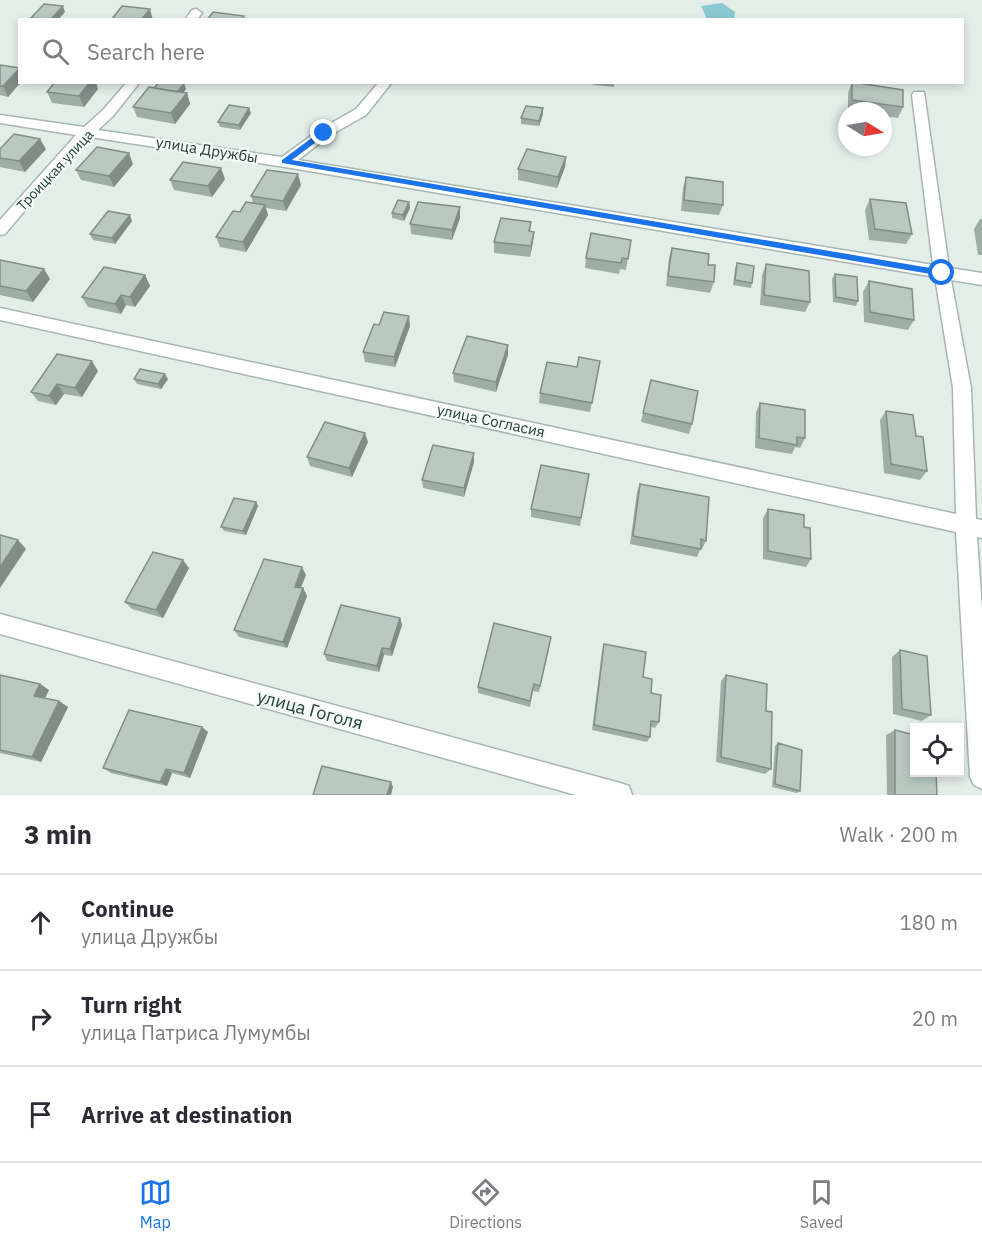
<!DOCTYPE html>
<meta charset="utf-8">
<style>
body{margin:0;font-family:"IBM Plex Sans",sans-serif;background:#f2f2f3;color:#2b2b33}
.controls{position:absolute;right:18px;bottom:18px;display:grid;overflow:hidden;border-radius:0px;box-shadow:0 3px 9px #0003}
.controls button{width:54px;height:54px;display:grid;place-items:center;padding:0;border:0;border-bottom:2px solid #e1e1e2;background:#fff;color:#2b2b33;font:30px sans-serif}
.compass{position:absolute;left:838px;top:102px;width:54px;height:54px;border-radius:50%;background:#fff;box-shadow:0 3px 9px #0003;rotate:101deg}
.stop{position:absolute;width:18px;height:18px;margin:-14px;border:4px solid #1a73e8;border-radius:50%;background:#fff}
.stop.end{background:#1a73e8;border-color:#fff;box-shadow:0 2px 6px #0008}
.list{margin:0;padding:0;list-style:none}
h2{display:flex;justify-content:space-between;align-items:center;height:78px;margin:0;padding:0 24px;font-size:26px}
h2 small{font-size:20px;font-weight:400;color:#7c7c81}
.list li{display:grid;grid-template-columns:39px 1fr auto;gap:18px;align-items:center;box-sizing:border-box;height:96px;padding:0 24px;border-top:2px solid #e1e1e2}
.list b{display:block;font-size:22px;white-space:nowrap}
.list p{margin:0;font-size:20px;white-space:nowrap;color:#7c7c81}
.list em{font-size:20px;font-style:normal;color:#7c7c81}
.icon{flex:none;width:33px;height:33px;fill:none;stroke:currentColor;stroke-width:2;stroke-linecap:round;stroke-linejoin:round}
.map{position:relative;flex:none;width:982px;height:795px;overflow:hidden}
.search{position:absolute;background:#fff;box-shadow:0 3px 9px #0003;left:18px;right:18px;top:18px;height:66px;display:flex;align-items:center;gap:15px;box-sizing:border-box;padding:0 21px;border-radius:0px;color:#7c7c81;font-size:22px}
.sheet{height:366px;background:#fff}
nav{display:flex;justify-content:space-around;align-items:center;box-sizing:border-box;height:84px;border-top:2px solid #e1e1e2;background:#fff;font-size:16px;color:#7c7c81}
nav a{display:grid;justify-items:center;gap:3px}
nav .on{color:#1a73e8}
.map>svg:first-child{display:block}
.water{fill:#8bcad4}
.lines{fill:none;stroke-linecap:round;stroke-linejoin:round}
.minor-casing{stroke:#a6b6b0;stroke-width:3}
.minor{fill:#fff;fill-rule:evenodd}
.wall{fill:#9fada7}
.shaded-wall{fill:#828d88}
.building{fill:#b9c9c2;stroke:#828d88;stroke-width:1.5}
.route{fill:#1a73e8}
.labels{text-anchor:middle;stroke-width:4.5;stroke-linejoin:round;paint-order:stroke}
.far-street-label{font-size:14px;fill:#234037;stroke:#f5faf7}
.street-label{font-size:15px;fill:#234037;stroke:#f5faf7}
.near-street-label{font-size:18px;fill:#234037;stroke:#f5faf7}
</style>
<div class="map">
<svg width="982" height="795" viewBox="0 0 982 795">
<rect width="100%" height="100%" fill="#e4eee9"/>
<!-- water -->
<path class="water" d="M722 3 735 12 734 19H707L701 6Z"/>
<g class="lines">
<!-- minor casing -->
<g class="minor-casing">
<path id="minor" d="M196 9 202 13 197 20H185L192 10Z
M127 82H140L113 116 98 130 282 157 319 130 356 109 379 82H392L366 115 329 136 298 160 933 265 912 95 914 92H924L949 268 982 273V285L951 280 971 388 976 519 982 520V538L977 537 982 609V789L974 785 970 777 956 532 0 320V308L956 514 953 388 935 277 285 167 90 137 74 152 5 234 0 235V220L76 135 0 123V115L84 127 103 110Z
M0 614 620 783 629 786 632 795H576L0 634Z"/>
</g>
<!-- minor -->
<use href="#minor" class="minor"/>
</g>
<!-- wall -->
<path class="wall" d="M0 65 20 82H21L8 97 0 95Z
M593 82H614V87L593 85Z
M852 82 903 107 898 118 883 116V111L848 110V93Z
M184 84 186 89 183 93H187L190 104 175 124 137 117 133 107 154 88Z
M98 89 84 107 52 103 47 92Z
M251 113 240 130 220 127 218 122Z
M543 114 539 126 521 124V118Z
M0 149H46L25 172 0 167Z
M566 157 565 167 557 188 518 180V169Z
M133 164 114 187 81 180 76 170Z
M686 177 723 205 719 215 681 211 683 188Z
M225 179 212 197 174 190 170 180Z
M301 185 286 211 266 208 268 215 246 252 220 247 216 237 240 212 253 203 251 196Z
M870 199 912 234 906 244 869 240 865 210Z
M409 202 410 208 404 221 392 218V213Z
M460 207V218L452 240 411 234 410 224Z
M980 219H982V255H978L974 229Z
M132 221 115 244 93 240 90 234Z
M531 222 530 231 534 232 533 242 530 257 494 253V242Z
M631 240 626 270 620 269 619 274 585 268 586 258Z
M672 248 708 265 714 282 710 293 666 286 669 258Z
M0 260 50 279 33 302 0 295Z
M737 263 752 283 751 288 733 285 735 269Z
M766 264 810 302 805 312 760 305 762 275Z
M835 274 858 301 856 306 833 302 832 279Z
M145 275 150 286 135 307 126 305 121 314 88 307 82 297Z
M869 281 914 320 908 330 864 322 863 292Z
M379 325 410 326 395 367 365 362 363 352Z
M508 345V355L496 392 454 382 453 373Z
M600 361 590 412 539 403 540 393Z
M98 371 82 397 64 394 56 405 38 401 31 392Z
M134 379H168L161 389 137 384Z
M651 380 692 424 689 434 641 422Z
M760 403 805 438 800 448 795 447 792 454 755 448 756 412Z
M886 411 916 436 927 471 920 480 884 473 880 420Z
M368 442 352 477 310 466 307 457Z
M474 453V462L464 497 423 488 422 480Z
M589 474 580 526 531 517V509Z
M640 484 706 541 702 549 701 548 697 557 630 544 637 492Z
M256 502 258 506 246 535 224 531 221 527Z
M768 509 804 527 811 559 806 567 763 559V518Z
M189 568 163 618 132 609 125 602Z
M306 575 301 588H303L307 596 287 648 239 637 234 630Z
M400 618 402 625 392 656 384 655 379 672 327 661 324 654Z
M550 644 539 692 533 691 530 707 478 693V687Z
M604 644 643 677 651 693 659 722 655 728 651 727 650 737 647 742 592 730 602 651Z
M900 650 931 715 922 721 893 714 892 657Z
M0 675 40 684 49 690 45 698 59 701 68 707 41 762 0 753Z
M726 675 766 711 771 769 765 774 716 762 721 681Z
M895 730 937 795H887L886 735Z
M208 732 190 778 172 773 167 786 111 773 103 768Z
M778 743 800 791 797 793 772 787 775 746Z"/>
<!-- shaded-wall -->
<path class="shaded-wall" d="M63 6 65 12 58 20H50Z
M150 9 153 20H141Z
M20 68V82H21L8 97 3 86Z
M90 82H96L98 89 84 107 79 96Z
M184 84 186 89 179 98 177 92Z
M187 93 190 104 175 124 171 113Z
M249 108 251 113 240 130 239 125Z
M543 108V114L539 126V121Z
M40 139 46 149 25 172 19 161Z
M129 153 133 164 114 187 109 176Z
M566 157 565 167 557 188 558 177Z
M221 168 225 179 212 197 208 186Z
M298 174 301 185 286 211 283 201Z
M409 202 410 208 404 221 403 215Z
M265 205 268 215 246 252 243 242Z
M460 207V218L452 240V230Z
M130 215 132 221 115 244 112 238Z
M534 232 533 242 530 257 531 246Z
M44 269 50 279 33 302 26 291Z
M145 275 150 286 135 307 130 297Z
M121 295 126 305 121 314 115 304Z
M409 316 410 326 395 367 394 357Z
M508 345V355L496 392V382Z
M92 361 98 371 82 397 75 388Z
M165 374 168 379 161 389 158 384Z
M57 384 64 394 56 405 49 396Z
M365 433 368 442 352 477 349 468Z
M474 453V462L464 497V488Z
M256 502 258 506 246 535 243 531Z
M18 540 26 549 0 588V567Z
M183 560 189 568 163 618 156 610Z
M302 567 306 575 298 594 295 587Z
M303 588 307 596 287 648 283 642Z
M400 618 402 625 392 656 390 649Z
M382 648 384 655 379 672 377 666Z
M40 684 49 690 43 702 34 696Z
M59 701 68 707 41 762 32 757Z
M202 727 208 732 190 778 184 773Z
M166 769 172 773 167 786 160 782Z
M391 782 393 787 391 795H387Z"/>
<!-- building -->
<path class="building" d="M44 4 63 6 50 20 31 18Z
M122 6 150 9 141 20H111Z
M213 12 244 16 242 20H207Z
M0 65 20 68 3 86H0Z
M55 82H90L79 96 47 92Z
M159 82H178L184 84 177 92 154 88Z
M852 82 903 90V107L852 100Z
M149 87 187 93 171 113 133 107Z
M229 105 249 108 239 125 218 122Z
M526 106 543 108 539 121 521 118Z
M14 134 40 139 19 161 0 158V149Z
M97 147 129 153 109 176 76 170Z
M527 149 566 157 558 177 518 169Z
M183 162 221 168 208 186 170 180Z
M267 170 298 174 283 201 251 196Z
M686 177 723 182V205L684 200Z
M870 199 906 203 912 234 875 229Z
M398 200 409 202 403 215 392 213Z
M246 202 265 205 243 242 216 237 233 211 240 212Z
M418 202 460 207 452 230 410 224Z
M108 211 130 215 112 238 90 234Z
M501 218 531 222 529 231 534 232 531 246 494 242Z
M591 233 631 240 628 259 622 258 621 263 586 258Z
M672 248 709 254 708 265H715L714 282 668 276Z
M0 260 44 269 26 291 0 286Z
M737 263 754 266 752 283 735 280Z
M766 264 809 271 810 302 764 295Z
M104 267 145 275 130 297 121 295 115 304 82 297Z
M835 274 857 277 858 301 836 297Z
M869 281 912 289 914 320 870 312Z
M384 312 409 316 394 357 363 352 374 324 379 325Z
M467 336 508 345 496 382 453 373Z
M57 354 92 361 75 388 57 384 49 396 31 392Z
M579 357 600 361 592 403 540 393 547 362 577 367Z
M140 369 165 374 158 384 134 379Z
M651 380 698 391 692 424 643 413Z
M760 403 805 410V438L797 437V445L759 438Z
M886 411 913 415 916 436 923 437 927 471 891 464Z
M325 422 365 433 349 468 307 457Z
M433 445 474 453 464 488 422 480Z
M541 465 589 474 581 518 531 509Z
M640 484 709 497 706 541 701 539V549L633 536Z
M234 498 256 502 243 531 221 527Z
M768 509 804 515V527L810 528 811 559 768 551Z
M0 535 18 540 0 567Z
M153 552 183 560 156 610 125 602Z
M264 559 302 567 295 587 303 588 283 642 234 630Z
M341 605 400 618 390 649 382 648 377 666 324 654Z
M494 623 551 637 540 686 534 684 530 701 478 687Z
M604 644 646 652 643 677 652 679 651 693 661 695 659 722 651 721 650 737 594 725Z
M900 650 927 656 931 715 902 709Z
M0 675 40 684 34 696 59 701 32 757 0 750Z
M726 675 767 684 766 711 772 712 771 769 721 757Z
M129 710 202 727 184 773 166 769 160 782 103 768Z
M895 730 915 735V772H936L937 795H895Z
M778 743 802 750 800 791 775 784Z
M322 766 391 782 387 795H313Z"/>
<!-- route -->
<path class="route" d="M321 131 328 133 292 160 942 270 946 273 942 276 282 163V160Z"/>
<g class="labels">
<!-- far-street labels -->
<g class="far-street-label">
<text transform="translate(55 170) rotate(-47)" y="5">Троицкая улица</text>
</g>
<!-- street labels -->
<g class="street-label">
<text transform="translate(207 150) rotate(9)" y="5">улица Дружбы</text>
<text transform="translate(491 421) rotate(12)" y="5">улица Согласия</text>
</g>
<!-- near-street labels -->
<g class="near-street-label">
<text transform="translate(310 710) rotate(15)" y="6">улица Гоголя</text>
</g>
</g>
</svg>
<div class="controls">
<button><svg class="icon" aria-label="locate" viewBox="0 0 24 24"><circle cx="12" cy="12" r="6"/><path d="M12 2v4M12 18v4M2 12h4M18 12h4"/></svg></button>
</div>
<svg class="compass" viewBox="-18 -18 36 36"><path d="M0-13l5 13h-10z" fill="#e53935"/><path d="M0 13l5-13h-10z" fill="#7c7c81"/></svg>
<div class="stop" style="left:942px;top:273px"></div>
<div class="stop end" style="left:324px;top:133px"></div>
<div class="search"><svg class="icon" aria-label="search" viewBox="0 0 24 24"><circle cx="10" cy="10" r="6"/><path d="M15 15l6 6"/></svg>Search here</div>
</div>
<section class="sheet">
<h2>3 min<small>Walk · 200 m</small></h2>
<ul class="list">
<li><svg class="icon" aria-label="ahead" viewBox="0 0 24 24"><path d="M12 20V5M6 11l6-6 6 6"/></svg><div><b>Continue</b><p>улица Дружбы</p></div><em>180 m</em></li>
<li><svg class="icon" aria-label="right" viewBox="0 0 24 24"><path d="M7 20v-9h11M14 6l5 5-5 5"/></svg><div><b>Turn right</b><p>улица Патриса Лумумбы</p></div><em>20 m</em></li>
<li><svg class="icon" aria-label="arrive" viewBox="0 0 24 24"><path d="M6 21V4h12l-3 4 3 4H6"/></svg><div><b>Arrive at destination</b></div></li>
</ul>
</section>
<nav>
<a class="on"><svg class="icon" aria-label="map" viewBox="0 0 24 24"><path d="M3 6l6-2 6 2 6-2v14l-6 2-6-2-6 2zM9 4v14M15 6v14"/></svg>Map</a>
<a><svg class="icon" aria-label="directions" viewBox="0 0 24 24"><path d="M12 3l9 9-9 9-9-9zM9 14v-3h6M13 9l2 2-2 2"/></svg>Directions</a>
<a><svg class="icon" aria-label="saved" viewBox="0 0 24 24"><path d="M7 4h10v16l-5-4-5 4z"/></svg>Saved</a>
</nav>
